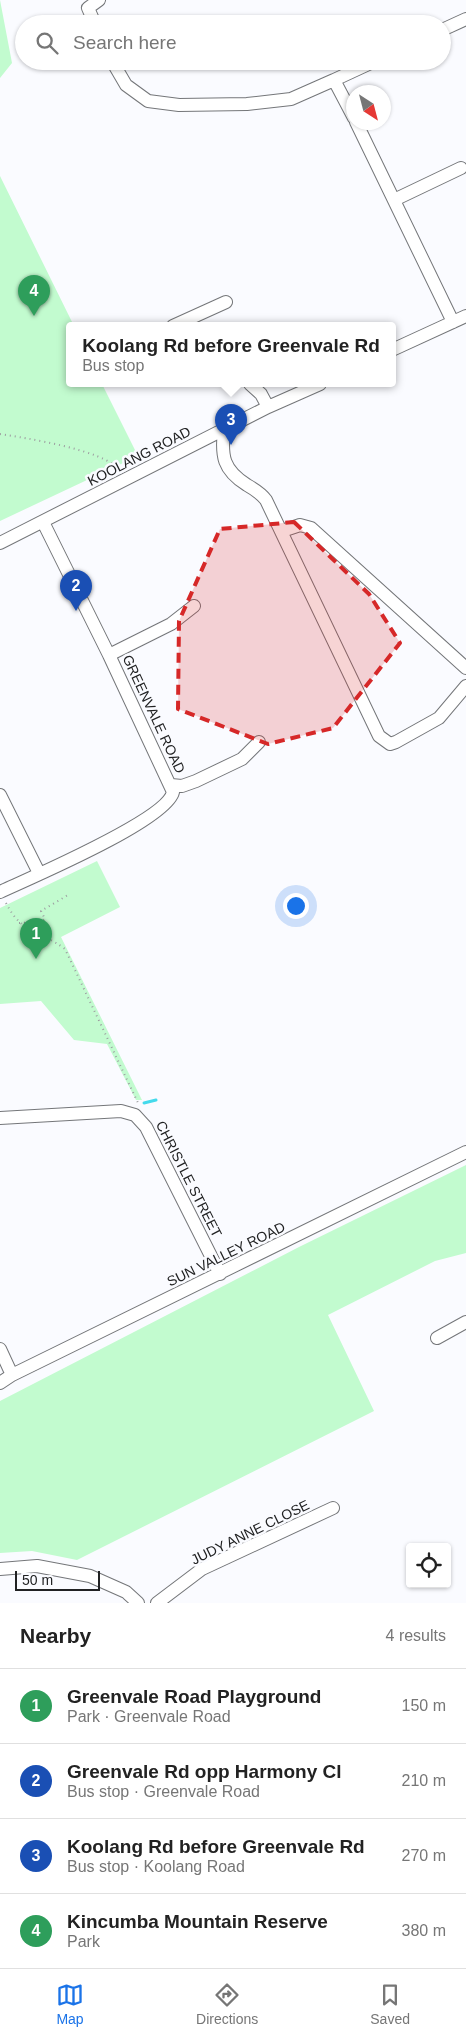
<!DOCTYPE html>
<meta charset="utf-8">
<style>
body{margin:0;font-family:Arial,sans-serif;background:#f6f6f6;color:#222}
.controls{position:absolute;right:15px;bottom:15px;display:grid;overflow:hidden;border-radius:5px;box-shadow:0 1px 4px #0004}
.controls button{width:45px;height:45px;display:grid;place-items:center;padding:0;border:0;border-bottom:1px solid #e0e0e0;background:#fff;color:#222;font:25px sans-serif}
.compass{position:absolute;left:346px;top:85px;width:45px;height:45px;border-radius:50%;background:#fff;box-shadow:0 1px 4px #0004;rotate:144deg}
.scale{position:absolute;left:15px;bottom:12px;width:85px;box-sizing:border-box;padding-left:5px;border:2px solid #212223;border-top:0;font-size:14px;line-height:18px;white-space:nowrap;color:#212223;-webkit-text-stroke:4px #fafbff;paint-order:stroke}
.you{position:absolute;left:295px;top:905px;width:18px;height:18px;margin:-12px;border:4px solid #fff;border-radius:50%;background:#1a73e8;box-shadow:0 0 0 8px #1a73e833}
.badge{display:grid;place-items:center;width:32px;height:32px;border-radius:50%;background:#1a73e8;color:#fff;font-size:16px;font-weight:700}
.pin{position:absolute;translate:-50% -41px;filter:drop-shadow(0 1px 2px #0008)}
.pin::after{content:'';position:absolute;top:26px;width:18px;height:15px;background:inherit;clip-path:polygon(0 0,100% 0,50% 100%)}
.popup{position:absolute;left:66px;top:322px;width:330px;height:65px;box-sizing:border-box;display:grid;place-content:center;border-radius:5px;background:#fff;filter:drop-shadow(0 1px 4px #0005);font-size:16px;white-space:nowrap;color:#767676}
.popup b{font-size:19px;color:#222}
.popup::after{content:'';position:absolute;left:50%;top:100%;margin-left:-10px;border:10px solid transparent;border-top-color:#fff}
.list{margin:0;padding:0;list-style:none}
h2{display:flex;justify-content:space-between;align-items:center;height:65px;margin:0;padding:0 20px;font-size:21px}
h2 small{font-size:16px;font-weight:400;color:#767676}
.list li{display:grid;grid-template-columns:32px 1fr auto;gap:15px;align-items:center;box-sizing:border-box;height:75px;padding:0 20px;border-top:1px solid #e0e0e0}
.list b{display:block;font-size:19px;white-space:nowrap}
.list p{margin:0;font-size:16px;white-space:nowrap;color:#767676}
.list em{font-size:16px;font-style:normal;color:#767676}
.icon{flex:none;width:28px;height:28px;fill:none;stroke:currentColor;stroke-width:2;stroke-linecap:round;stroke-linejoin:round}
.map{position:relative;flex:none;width:466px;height:1603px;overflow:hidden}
.search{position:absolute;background:#fff;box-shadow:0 1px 4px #0004;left:15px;right:15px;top:15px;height:55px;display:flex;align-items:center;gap:12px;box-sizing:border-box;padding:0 18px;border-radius:28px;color:#767676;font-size:19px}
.sheet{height:365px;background:#fff}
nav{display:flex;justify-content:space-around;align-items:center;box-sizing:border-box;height:70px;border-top:1px solid #e0e0e0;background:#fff;font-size:14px;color:#767676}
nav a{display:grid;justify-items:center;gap:2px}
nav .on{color:#1a73e8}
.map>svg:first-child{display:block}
.green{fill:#c2fbcf}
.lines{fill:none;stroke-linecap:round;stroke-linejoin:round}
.stream{stroke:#44daec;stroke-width:3}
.minor-casing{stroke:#747679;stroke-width:14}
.path{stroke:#9c9da0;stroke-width:2;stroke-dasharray:1 4;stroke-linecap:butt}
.minor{stroke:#fff;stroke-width:12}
.marked{fill:#d62828;fill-opacity:0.2;stroke:#d62828;stroke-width:4;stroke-dasharray:10 6;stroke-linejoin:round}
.labels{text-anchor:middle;stroke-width:5;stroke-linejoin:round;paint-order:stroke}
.street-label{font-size:14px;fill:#212223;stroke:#fafbff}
</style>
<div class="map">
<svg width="466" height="1603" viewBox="0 0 466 1603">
<rect width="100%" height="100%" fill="#fafbff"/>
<!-- green -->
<path class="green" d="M0 0 12 63 0 78Z
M0 176 74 326H70V384H102L138 456 0 521Z
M97 861 120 907 61 937 142 1100H136L107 1044 74 1040 41 1001 0 1004V908Z
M466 1165V1253L435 1261 328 1315 374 1411 77 1560 32 1551 0 1553V1401L299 1247Z"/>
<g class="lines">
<!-- stream -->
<path class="stream" d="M144 1103 156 1100"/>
<!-- minor casing -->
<g class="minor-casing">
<path id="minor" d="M95 24 88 8 99 0
M442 30 466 19
M112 61 126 85 148 101 179 105 247 104 291 99 334 80
M354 118 334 80 375 61
M356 122 453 322
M394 200 461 168
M173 326 226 302
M392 350 466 316
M250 384 261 394 268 407
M224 430C221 456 223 470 247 485 254 489 261 493 266 500L379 736 390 744 396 742 439 718 466 686
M282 531 300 525 311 528 466 668
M0 543 268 407 320 384
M109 655 171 624 194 606
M171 785 182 786 196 781 242 759 259 742
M0 795 39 873
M0 892C30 878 167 820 173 792L109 655 43 522
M0 1118 121 1111 135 1115 146 1127 220 1274
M437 1338 466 1322
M0 1349 12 1375
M0 1383 12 1375 466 1152
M0 1569 37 1566 90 1576 126 1592 138 1603
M157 1603 202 1569 333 1508"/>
</g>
<!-- path -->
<path class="path" d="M0 434C26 438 103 450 118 469
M6 903C23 936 40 930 65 949L139 1105
M19 923 41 922 45 919 41 911 68 895"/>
<!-- minor -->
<use href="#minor" class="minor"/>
</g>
<!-- marked area -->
<path class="marked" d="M294 522 369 594 400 643 333 728 268 744 178 709 179 621 220 529Z"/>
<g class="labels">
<!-- street labels -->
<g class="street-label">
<text transform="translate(139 456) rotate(-27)" y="5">KOOLANG ROAD</text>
<text transform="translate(154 714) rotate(65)" y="5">GREENVALE ROAD</text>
<text transform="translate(189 1179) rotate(63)" y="5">CHRISTLE STREET</text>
<text transform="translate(226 1254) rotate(-26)" y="5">SUN VALLEY ROAD</text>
<text transform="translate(250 1532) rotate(-26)" y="5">JUDY ANNE CLOSE</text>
</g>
</g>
</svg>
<div class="controls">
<button><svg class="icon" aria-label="locate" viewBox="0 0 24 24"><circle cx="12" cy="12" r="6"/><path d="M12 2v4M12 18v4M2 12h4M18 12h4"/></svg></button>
</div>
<svg class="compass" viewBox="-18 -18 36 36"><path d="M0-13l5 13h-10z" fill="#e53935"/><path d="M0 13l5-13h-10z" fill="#767676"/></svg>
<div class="scale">50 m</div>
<div class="you"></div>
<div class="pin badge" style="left:36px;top:959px;background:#2e9e5b">1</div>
<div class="pin badge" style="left:76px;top:611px;background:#1a4fb4">2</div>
<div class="pin badge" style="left:231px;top:445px;background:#1a4fb4">3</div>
<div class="popup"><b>Koolang Rd before Greenvale Rd</b>Bus stop</div>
<div class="pin badge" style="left:34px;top:316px;background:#2e9e5b">4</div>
<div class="search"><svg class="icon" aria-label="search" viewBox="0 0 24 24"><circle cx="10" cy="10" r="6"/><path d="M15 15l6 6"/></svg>Search here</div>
</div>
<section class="sheet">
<h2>Nearby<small>4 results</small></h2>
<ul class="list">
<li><span class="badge" style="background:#2e9e5b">1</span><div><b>Greenvale Road Playground</b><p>Park · Greenvale Road</p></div><em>150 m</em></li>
<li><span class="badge" style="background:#1a4fb4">2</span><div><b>Greenvale Rd opp Harmony Cl</b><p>Bus stop · Greenvale Road</p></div><em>210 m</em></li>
<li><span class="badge" style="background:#1a4fb4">3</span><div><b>Koolang Rd before Greenvale Rd</b><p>Bus stop · Koolang Road</p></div><em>270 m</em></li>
<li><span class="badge" style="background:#2e9e5b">4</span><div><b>Kincumba Mountain Reserve</b><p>Park</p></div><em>380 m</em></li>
</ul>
</section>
<nav>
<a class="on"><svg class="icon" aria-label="map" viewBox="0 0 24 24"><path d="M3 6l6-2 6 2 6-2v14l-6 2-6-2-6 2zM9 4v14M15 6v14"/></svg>Map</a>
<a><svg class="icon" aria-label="directions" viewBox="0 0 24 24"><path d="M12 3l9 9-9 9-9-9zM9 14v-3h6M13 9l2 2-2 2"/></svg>Directions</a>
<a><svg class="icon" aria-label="saved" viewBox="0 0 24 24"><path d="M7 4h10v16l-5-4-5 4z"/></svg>Saved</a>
</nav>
